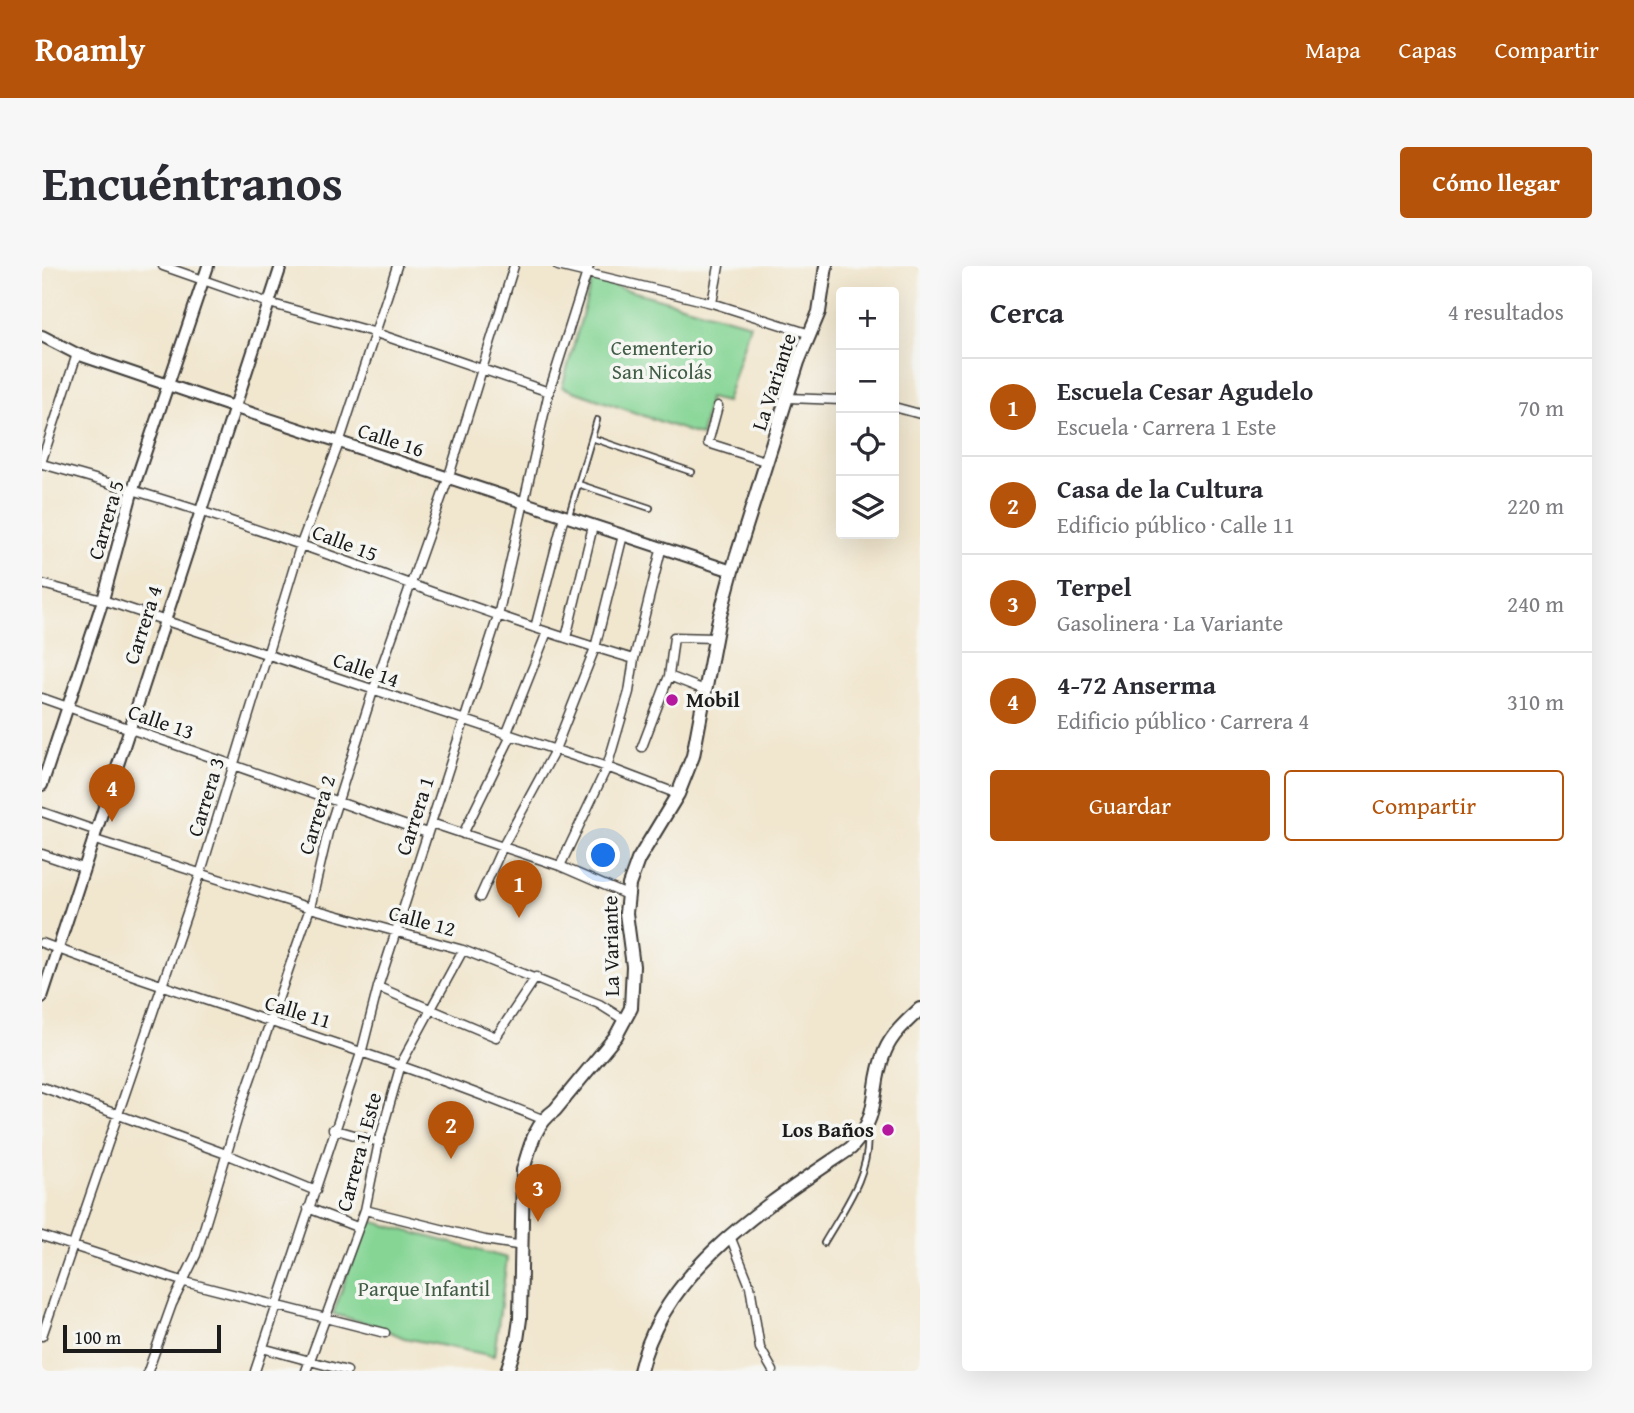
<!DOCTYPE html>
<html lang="es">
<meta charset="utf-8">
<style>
body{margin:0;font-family:"Gentium Book Plus",serif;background:#f7f7f7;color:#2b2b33}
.controls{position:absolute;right:21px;top:21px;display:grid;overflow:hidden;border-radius:7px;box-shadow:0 7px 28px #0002}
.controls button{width:63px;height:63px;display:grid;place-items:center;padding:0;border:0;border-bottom:2px solid #e1e1e2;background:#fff;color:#2b2b33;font:35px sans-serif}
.scale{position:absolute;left:21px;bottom:18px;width:158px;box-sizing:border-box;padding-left:7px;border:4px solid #1c1c1c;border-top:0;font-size:19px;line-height:24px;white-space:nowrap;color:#1c1c1c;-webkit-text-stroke:5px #f6f6f2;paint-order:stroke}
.you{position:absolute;left:562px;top:590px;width:24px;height:24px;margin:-18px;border:5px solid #fff;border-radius:50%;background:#1a73e8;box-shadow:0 0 0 10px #1a73e833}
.badge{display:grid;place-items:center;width:46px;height:46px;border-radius:50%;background:#b45309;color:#fff;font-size:23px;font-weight:700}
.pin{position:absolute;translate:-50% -58px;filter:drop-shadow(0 2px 4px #0008)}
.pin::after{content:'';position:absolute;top:37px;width:24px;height:21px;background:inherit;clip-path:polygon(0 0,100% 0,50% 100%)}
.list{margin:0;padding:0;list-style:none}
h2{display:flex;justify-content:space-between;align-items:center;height:91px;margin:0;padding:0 28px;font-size:30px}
h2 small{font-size:23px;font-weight:400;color:#7c7c81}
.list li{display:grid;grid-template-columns:46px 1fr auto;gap:21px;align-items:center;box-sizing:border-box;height:98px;padding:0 28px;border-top:2px solid #e1e1e2}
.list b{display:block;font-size:26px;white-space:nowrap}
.list p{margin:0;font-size:23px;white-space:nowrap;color:#7c7c81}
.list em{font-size:23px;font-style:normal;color:#7c7c81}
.actions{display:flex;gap:14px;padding:21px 28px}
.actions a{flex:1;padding:16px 0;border:2px solid #b45309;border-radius:7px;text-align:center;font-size:24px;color:#b45309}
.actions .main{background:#b45309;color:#fff}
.icon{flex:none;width:38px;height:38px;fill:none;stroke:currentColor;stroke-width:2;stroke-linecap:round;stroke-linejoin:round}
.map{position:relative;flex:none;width:878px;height:1105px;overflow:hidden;border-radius:7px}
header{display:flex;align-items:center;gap:42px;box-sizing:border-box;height:98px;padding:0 35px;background:#b45309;color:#fff}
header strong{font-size:33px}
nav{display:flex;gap:38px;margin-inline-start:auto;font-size:24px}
.intro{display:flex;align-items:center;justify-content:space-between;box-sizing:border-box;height:168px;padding:0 42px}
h1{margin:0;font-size:49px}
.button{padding:18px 32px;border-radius:7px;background:#b45309;color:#fff;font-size:24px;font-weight:700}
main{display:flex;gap:42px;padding:0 42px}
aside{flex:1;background:#fff;border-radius:7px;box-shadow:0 7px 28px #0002}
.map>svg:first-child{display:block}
.green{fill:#86d595;stroke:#517858;stroke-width:2}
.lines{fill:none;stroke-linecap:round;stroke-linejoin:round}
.service-casing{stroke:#3c3a37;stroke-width:8}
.minor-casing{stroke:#3c3a37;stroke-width:11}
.tertiary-casing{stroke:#3c3a37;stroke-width:14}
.primary-casing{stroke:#3c3a37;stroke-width:16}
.service{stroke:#fff;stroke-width:4.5}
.minor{stroke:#fff;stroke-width:8}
.tertiary{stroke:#fff;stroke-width:10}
.primary{stroke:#fff;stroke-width:12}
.poi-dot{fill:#b5179e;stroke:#f6f6f2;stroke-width:2.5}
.labels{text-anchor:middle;stroke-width:7;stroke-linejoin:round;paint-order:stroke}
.park-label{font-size:21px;fill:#415d46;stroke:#f6f6f2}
.street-label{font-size:21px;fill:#1c1c1c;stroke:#f6f6f2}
.poi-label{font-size:21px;font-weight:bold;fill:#1c1c1c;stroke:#f6f6f2;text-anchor:start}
</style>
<header>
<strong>Roamly</strong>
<nav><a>Mapa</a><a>Capas</a><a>Compartir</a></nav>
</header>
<div class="intro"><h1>Encuéntranos</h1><a class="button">Cómo llegar</a></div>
<main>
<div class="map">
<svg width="878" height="1105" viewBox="0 0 878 1105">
<rect width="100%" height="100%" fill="#f6f6f2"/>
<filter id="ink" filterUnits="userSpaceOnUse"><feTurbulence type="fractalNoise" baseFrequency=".0143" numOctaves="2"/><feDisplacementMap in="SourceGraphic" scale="14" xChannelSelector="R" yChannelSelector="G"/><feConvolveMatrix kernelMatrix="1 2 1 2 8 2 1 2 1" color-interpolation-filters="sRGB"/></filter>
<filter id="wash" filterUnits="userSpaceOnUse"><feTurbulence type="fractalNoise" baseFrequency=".00686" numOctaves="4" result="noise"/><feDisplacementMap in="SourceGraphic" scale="28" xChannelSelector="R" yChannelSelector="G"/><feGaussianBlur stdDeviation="1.57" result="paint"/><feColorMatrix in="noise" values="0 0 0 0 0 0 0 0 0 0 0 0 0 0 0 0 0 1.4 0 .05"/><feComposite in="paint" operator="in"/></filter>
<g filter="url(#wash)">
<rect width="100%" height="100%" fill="#f1e6ce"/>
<!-- green -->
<path class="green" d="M550 14 708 58 684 136 667 132 659 170 520 121Z
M325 954 465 992 452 1090 362 1072 335 1060 291 1048Z"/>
</g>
<g filter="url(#ink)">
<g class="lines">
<!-- service casing -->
<g class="service-casing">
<path id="service" d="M550 172 650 206
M536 218 608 242
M527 249 555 154
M782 977C801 944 830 906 825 866"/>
</g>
<!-- minor casing -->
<g class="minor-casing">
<path id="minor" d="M121 0 227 37 331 66 507 126
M516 0 670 37 768 68
M670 37 677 0
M746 132 799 134
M676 140 666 177 726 196
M852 141 878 148
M0 194 35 88
M0 198C87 222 174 249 259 279 370 318 479 360 592 393
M0 318 61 334 565 501 636 528
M493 362 522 250
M524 372 551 260
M665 425 627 410 632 371 673 372
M0 432 385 567
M464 469 505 366
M600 481 627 410
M0 546 55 565
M389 557 518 600 585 629
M421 568 469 470
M53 574 268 642 421 684 557 738 584 755
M0 588 41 602
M518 600 565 501 587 426 592 393 619 284
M438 631 461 580 512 486 553 382 581 269
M0 677C166 739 336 786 500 853
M336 721 454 771 494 711
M0 821 184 888 274 925
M291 863 337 876
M266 942 315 961
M323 944 443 974 481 980
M0 970 143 1016 343 1067
M688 970 708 1020 718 1082 731 1105
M0 1070 158 609 259 278 297 177 355 0
M220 1082 305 1105
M106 1105 130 1038 154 989 201 834 268 642 286 566 331 425 406 213 472 0
M213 1105 320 784 336 721 456 350 507 126 547 0
M264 1105 323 944 337 876 359 798 421 684"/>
</g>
<!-- tertiary casing -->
<g class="tertiary-casing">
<path id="tertiary" d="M0 70 35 88 191 141 690 305
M0 519 61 334 91 223 166 0
M0 731 239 0"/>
</g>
<!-- primary casing -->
<g class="primary-casing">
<path id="primary" d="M465 1105 475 1074 478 1053 481 904C488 881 492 859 513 844L574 770 589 742 591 700 584 647 587 619 596 594 636 528 651 490 676 357 690 305 756 96 777 46 784 0
M598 1105C622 1001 727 938 809 882 841 846 827 822 843 785 850 768 865 755 878 743"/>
</g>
<!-- service -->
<use href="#service" class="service"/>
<!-- minor -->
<use href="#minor" class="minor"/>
<!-- tertiary -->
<use href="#tertiary" class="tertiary"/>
<!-- primary -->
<use href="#primary" class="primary"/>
</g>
</g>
<!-- markers -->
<g class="poi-dot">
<circle cx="630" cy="434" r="7"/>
<circle cx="846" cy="864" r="7"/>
</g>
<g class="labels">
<!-- park labels -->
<g class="park-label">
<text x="620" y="89">Cementerio<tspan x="620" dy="24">San Nicolás</tspan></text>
<text x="382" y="1030">Parque Infantil</text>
</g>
<!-- street labels -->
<g class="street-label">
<text transform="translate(732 116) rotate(-72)" y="7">La Variante</text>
<text transform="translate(349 174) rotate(18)" y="7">Calle 16</text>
<text transform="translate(64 254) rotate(-74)" y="7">Carrera 5</text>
<text transform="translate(303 277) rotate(21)" y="7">Calle 15</text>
<text transform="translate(101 359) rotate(-72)" y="7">Carrera 4</text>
<text transform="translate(324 404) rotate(19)" y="7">Calle 14</text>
<text transform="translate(119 456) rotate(19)" y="7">Calle 13</text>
<text transform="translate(164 531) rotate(-73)" y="7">Carrera 3</text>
<text transform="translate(275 549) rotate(-73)" y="7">Carrera 2</text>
<text transform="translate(373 550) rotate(-72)" y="7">Carrera 1</text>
<text transform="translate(380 655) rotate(15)" y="7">Calle 12</text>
<text transform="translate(569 680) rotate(-91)" y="7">La Variante</text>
<text transform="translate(256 746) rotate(17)" y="7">Calle 11</text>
<text transform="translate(317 886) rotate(-75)" y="7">Carrera 1 Este</text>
</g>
<!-- poi labels -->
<g class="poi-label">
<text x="644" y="441">Mobil</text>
<text x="832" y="871" text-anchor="end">Los Baños</text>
</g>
</g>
</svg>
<div class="controls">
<button>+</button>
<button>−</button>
<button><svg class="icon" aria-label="locate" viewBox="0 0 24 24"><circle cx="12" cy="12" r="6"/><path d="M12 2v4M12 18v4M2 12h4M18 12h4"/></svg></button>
<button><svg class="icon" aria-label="layers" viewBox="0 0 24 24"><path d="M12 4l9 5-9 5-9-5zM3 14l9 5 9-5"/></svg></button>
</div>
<div class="scale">100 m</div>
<div class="you"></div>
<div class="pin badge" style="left:477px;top:652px">1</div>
<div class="pin badge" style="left:409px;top:893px">2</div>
<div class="pin badge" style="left:496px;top:956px">3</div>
<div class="pin badge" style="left:70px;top:556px">4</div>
</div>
<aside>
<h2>Cerca<small>4 resultados</small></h2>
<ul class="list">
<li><span class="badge">1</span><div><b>Escuela Cesar Agudelo</b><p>Escuela · Carrera 1 Este</p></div><em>70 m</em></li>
<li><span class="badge">2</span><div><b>Casa de la Cultura</b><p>Edificio público · Calle 11</p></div><em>220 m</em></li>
<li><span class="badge">3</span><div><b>Terpel</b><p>Gasolinera · La Variante</p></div><em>240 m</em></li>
<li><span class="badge">4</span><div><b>4-72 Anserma</b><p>Edificio público · Carrera 4</p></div><em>310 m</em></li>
</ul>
<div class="actions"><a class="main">Guardar</a><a>Compartir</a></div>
</aside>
</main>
